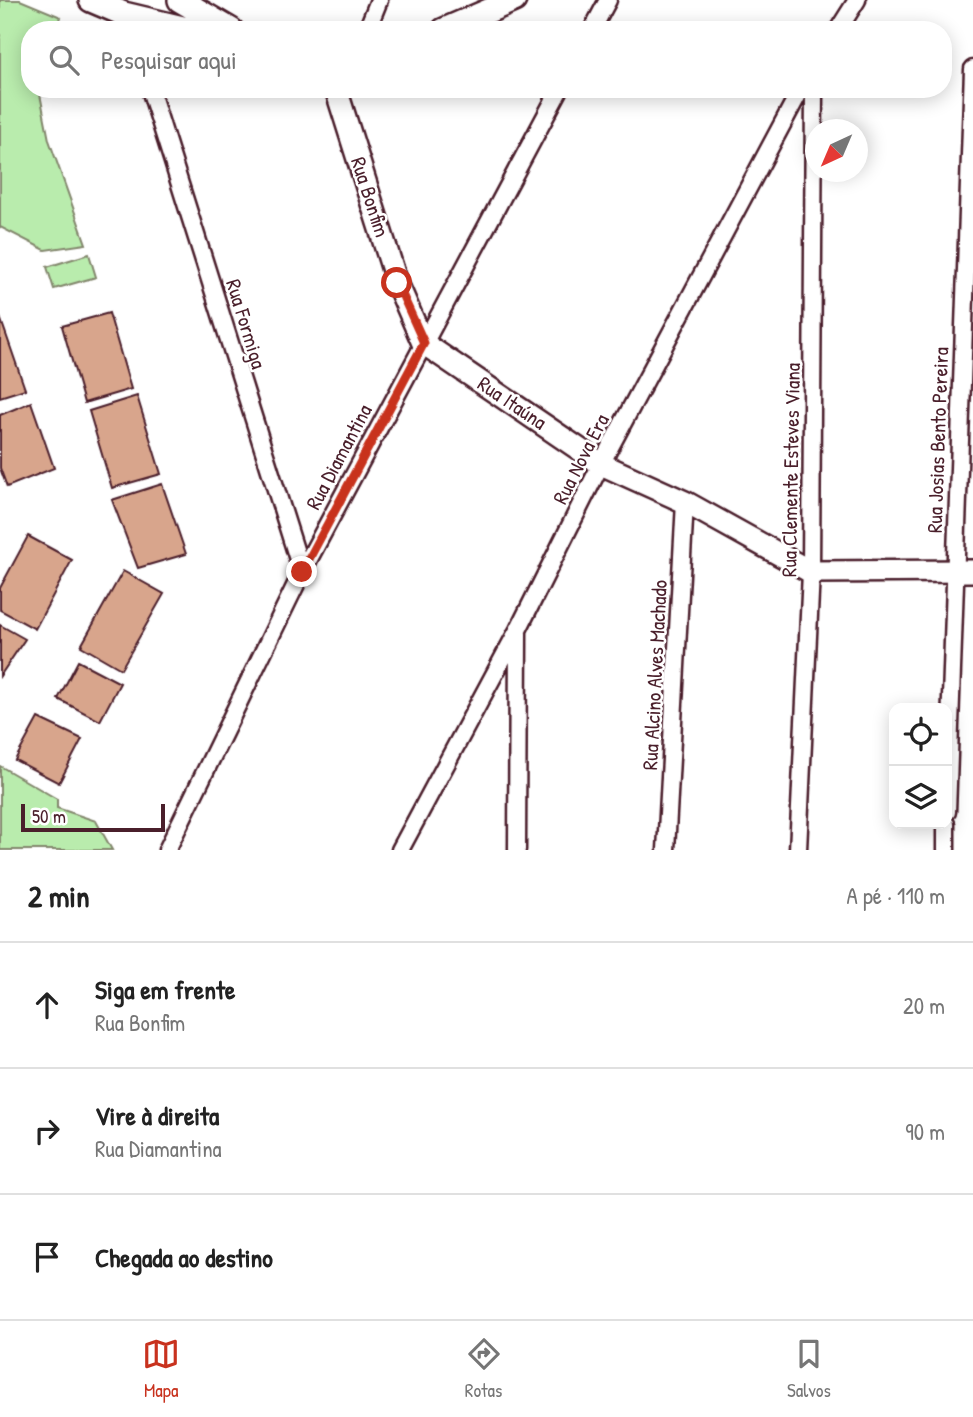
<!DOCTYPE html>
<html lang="pt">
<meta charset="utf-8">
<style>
body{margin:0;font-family:"Patrick Hand",sans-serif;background:#f6f6f6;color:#222}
.controls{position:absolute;right:21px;bottom:21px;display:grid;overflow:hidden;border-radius:14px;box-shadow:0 4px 18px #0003}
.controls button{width:63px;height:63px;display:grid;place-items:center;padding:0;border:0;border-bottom:2px solid #e0e0e0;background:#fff;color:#222;font:35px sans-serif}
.compass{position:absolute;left:805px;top:119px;width:63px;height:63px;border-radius:50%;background:#fff;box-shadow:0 4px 18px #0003;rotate:224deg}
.scale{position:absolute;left:21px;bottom:18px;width:144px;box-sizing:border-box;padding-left:7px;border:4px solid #4a1f2b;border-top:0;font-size:19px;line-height:24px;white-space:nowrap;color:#4a1f2b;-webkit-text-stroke:5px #fff;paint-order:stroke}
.stop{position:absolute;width:21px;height:21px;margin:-16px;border:5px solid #c8321e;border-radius:50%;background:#fff}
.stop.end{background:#c8321e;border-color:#fff;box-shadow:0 2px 7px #0008}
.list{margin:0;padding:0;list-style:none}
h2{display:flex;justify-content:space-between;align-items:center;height:91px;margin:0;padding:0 28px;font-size:30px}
h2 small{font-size:23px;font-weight:400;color:#767676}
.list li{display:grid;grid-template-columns:46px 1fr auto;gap:21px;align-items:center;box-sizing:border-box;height:126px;padding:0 28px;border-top:2px solid #e0e0e0}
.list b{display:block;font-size:26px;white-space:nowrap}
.list p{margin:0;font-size:23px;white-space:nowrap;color:#767676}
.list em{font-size:23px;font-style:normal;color:#767676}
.icon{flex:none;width:38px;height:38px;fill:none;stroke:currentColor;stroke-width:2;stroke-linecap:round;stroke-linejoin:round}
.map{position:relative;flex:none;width:973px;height:850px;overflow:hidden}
.search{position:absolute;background:#fff;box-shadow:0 4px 18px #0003;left:21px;right:21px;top:21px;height:77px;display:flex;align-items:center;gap:18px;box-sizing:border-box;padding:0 24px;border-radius:28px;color:#767676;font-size:26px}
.sheet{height:469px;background:#fff}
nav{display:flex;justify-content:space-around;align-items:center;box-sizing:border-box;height:98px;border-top:2px solid #e0e0e0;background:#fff;font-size:19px;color:#767676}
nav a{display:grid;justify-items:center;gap:4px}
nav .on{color:#c8321e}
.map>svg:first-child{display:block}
.green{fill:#b9ecad;stroke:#82866c;stroke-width:2}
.building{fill:#d8a58c;stroke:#4a1f2b;stroke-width:2}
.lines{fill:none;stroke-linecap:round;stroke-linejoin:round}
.minor-casing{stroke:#4a1f2b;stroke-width:21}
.tertiary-casing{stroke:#4a1f2b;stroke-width:26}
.secondary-casing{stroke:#4a1f2b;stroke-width:28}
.minor{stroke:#fff;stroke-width:16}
.tertiary{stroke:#fff;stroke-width:21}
.secondary{stroke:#fff;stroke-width:23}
.route{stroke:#c8321e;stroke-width:9}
.labels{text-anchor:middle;stroke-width:5;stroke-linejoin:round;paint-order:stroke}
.street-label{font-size:21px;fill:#4a1f2b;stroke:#fff}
</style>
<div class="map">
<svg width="973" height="850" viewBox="0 0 973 850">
<rect width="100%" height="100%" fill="#fff"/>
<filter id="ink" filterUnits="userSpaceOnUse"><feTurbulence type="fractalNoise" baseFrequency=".0143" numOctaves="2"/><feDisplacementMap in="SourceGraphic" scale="14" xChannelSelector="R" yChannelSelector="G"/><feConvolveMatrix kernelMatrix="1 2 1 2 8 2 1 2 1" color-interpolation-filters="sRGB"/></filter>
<g filter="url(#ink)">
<!-- green -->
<path class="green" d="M0 0H20L61 17 56 30H30V89H39L49 140 86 244 45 250 0 227Z
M89 254 96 277 54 289 47 267Z
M0 766 57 799V808L96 821 112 850H0Z"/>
<!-- building -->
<path class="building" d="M109 313 131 389 84 403 62 326Z
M0 317 25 389 0 397Z
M137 396 161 474 112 488 89 411Z
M31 402 54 468 7 487 0 468V415Z
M162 484 186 554 138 568 112 500Z
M28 536 72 560 35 629 0 610V588Z
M123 571 164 594 121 669 81 646Z
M0 625 25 639 0 676Z
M78 661 120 683 100 721 58 699Z
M38 718 82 739 59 783 15 760Z"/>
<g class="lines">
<!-- minor casing -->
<g class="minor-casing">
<path id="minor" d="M367 30 379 0
M592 30 608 0
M838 30 857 0
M150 89 302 572
M947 812 973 69
M167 850 302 572 560 89
M400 850 518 630 601 464 801 89
M517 850 518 633
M666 850 685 502
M798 850 811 572 814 89
M946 850V824"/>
</g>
<!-- tertiary casing -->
<g class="tertiary-casing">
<path id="tertiary" d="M336 89 397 283 423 343 601 464 685 502 811 572 973 571"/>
</g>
<!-- secondary casing -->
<g class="secondary-casing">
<path id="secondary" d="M91 0 124 14 191 30
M180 0 231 30
M444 30 514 0"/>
</g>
<!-- minor -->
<use href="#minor" class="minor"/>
<!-- tertiary -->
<use href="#tertiary" class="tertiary"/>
<!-- secondary -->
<use href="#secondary" class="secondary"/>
</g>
</g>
<g class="lines" filter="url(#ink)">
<!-- route -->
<path class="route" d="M302 572 424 343 397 283"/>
</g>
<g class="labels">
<!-- street labels -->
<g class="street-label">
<text transform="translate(370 197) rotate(72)" y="7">Rua Bonfim</text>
<text transform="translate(246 324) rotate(73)" y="7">Rua Formiga</text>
<text transform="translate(512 403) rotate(34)" y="7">Rua Itaúna</text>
<text transform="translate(938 440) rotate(-88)" y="7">Rua Josias Bento Pereira</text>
<text transform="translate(339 457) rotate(-62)" y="7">Rua Diamantina</text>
<text transform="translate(581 459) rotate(-63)" y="7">Rua Nova Era</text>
<text transform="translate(791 470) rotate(-89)" y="7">Rua Clemente Esteves Viana</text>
<text transform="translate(655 675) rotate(-87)" y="7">Rua Alcino Alves Machado</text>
</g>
</g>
</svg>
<div class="controls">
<button><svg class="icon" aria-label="locate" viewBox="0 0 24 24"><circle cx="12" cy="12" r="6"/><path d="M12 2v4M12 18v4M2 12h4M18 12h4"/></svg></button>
<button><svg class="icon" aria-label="layers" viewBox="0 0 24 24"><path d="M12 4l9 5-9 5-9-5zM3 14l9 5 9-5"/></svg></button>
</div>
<svg class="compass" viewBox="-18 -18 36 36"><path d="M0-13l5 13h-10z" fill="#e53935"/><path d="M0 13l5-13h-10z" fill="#767676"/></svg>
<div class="scale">50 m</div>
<div class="stop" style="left:397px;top:283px"></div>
<div class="stop end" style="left:302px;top:572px"></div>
<div class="search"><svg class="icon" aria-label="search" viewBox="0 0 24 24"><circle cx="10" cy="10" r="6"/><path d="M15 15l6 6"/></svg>Pesquisar aqui</div>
</div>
<section class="sheet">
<h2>2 min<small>A pé · 110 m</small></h2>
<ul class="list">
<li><svg class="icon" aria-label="ahead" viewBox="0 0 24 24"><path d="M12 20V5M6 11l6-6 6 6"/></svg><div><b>Siga em frente</b><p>Rua Bonfim</p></div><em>20 m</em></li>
<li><svg class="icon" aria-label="right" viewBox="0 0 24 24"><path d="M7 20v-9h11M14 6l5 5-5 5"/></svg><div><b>Vire à direita</b><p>Rua Diamantina</p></div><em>90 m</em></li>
<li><svg class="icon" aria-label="arrive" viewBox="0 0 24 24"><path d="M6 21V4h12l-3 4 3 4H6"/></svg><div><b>Chegada ao destino</b></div></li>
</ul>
</section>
<nav>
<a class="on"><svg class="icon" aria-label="map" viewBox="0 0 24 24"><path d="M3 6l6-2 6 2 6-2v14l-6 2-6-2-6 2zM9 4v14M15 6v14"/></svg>Mapa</a>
<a><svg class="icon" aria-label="directions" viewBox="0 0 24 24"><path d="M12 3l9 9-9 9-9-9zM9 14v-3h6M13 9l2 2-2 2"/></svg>Rotas</a>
<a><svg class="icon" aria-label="saved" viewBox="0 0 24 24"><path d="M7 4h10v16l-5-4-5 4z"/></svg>Salvos</a>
</nav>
